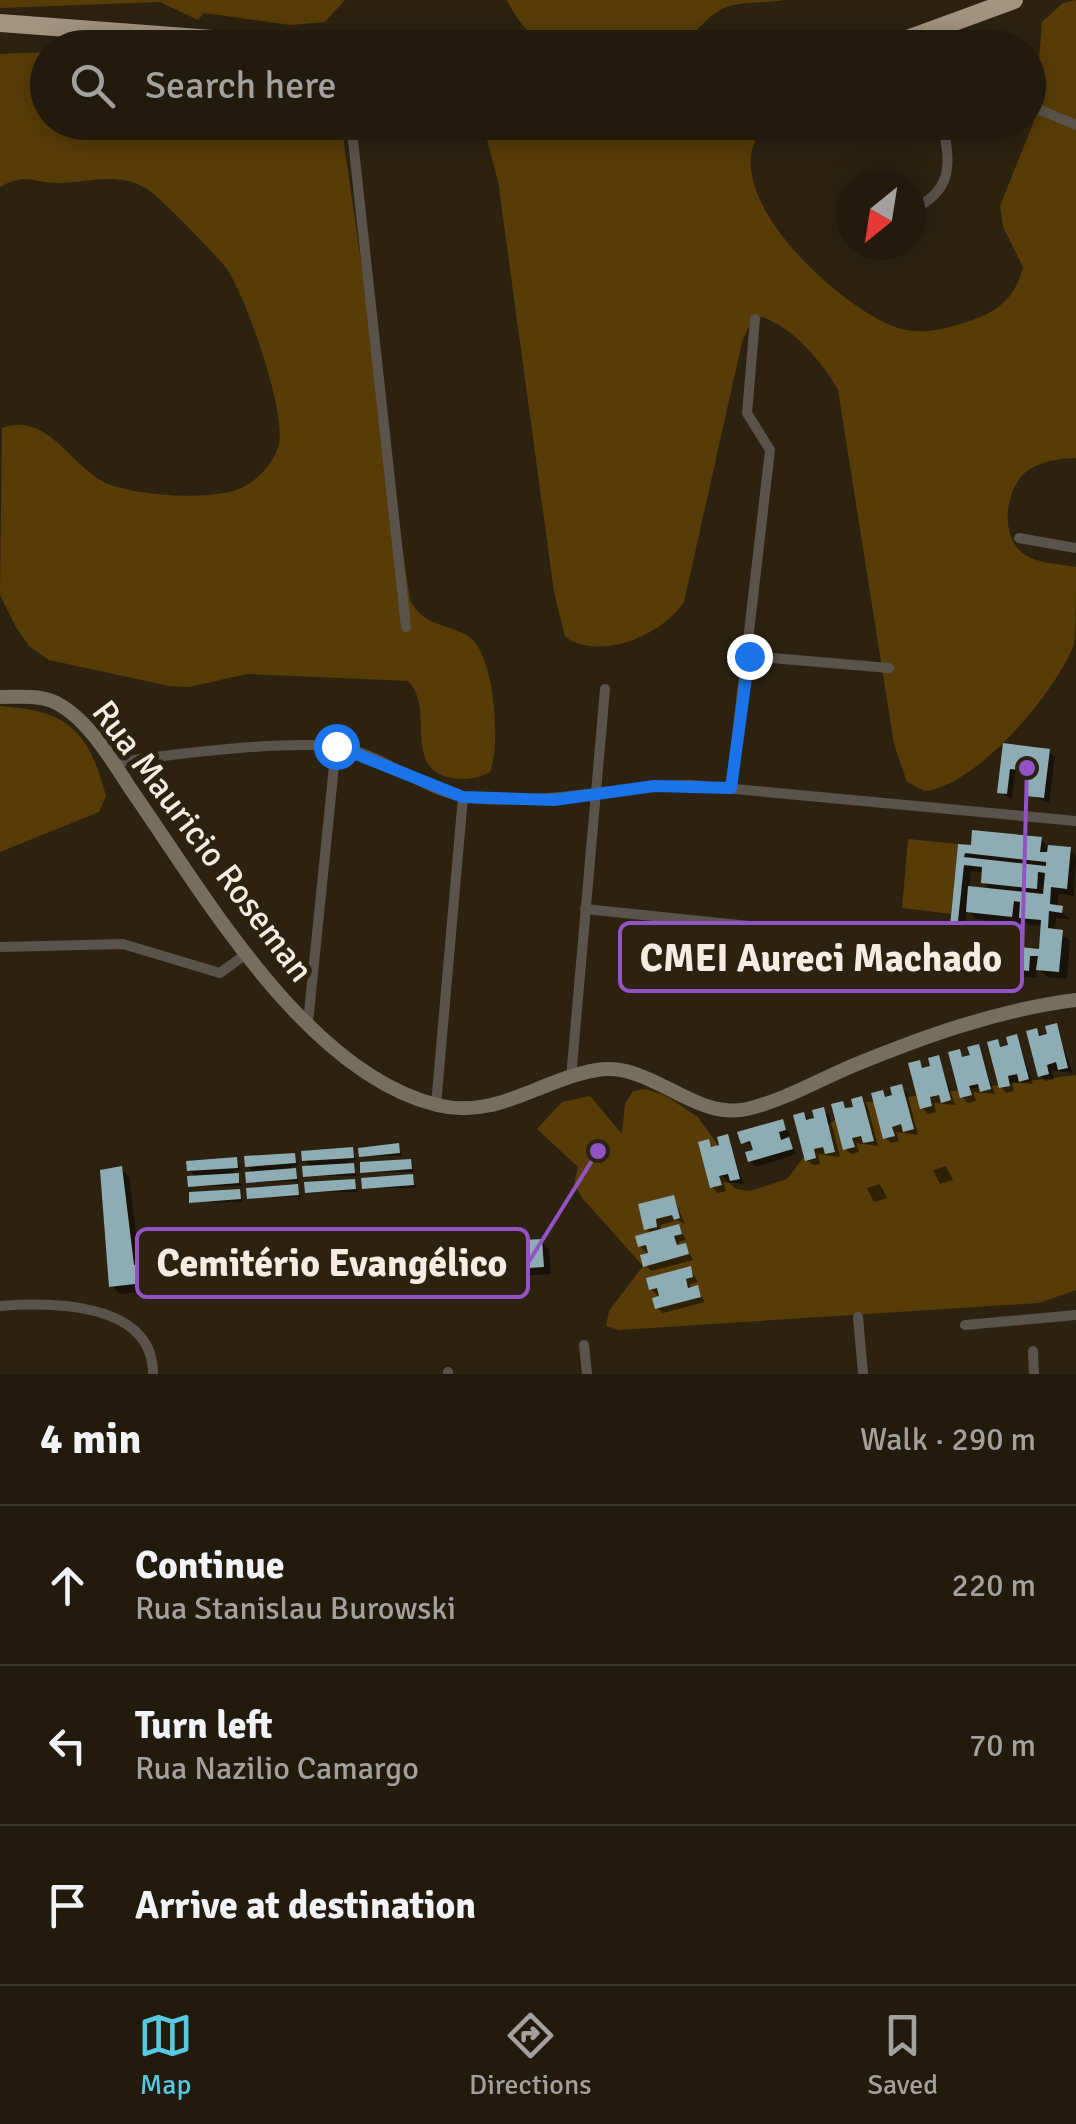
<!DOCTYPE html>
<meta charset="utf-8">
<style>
body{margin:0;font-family:Signika,sans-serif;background:#2a2315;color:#f1f3f6}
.compass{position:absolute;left:836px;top:170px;width:90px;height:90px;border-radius:50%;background:#221a0c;box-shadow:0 5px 25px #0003;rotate:210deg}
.stop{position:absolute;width:30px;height:30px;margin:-22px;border:8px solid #1a73e8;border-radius:50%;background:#fff}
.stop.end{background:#1a73e8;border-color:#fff;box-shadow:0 2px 10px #0008}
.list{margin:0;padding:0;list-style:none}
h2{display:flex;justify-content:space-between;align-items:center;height:130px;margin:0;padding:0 40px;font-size:42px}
h2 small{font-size:32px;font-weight:400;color:#a2a19d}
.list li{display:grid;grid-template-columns:65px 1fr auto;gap:30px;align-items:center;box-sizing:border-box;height:160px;padding:0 40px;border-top:2px solid #3f382d}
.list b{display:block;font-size:38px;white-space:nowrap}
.list p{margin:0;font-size:32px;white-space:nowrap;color:#a2a19d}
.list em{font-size:32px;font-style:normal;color:#a2a19d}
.icon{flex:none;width:55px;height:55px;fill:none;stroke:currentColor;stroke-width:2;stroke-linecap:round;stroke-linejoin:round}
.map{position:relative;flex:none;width:1076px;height:1374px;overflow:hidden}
.search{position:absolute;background:#221a0c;box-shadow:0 5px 25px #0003;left:30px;right:30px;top:30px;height:110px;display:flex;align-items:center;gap:25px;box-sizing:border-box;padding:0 35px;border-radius:55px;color:#a2a19d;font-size:38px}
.sheet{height:610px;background:#221a0c}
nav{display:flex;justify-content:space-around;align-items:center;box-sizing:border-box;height:140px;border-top:2px solid #3f382d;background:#221a0c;font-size:28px;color:#a2a19d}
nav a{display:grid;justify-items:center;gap:5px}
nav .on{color:#57c9e2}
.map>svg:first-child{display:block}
.green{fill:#573c07}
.shadow{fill:#0007;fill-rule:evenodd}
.building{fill:#8eacb4;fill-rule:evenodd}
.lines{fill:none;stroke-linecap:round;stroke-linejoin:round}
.street{stroke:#59534b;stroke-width:10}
.secondary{stroke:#776e60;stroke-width:14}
.highway{stroke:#a3947f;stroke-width:18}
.route{stroke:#1a73e8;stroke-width:12}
.labels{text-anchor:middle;stroke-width:10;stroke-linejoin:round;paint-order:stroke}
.street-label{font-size:35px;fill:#f5ede2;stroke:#2d2210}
.leader{fill:none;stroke:#9353c6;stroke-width:4}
.callout-dot{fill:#9353c6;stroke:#2d2210;stroke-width:4}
.callout{fill:#2d2210;stroke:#9353c6;stroke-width:4}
.callout-label{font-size:38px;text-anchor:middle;font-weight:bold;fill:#f5ede2}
</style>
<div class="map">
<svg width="1076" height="1374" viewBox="0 0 1076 1374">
<rect width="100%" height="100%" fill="#2d2210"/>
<!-- green -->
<path class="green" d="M0 0H345L325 22 291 25 204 13 198 20 160 2 0 8Z
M507 0H785C767 3 747 1 730 6 706 13 697 37 674 46 653 54 554 50 535 37 522 27 514 14 507 0Z
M1076 0V458C1061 458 1043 461 1030 469 1003 486 998 543 1029 557 1043 564 1061 564 1076 567 1076 589 1076 623 1074 644 1057 691 977 786 925 791L907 782 894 744 838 390C823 363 793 327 762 317L750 324 742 342 684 602C661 636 601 661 565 637L554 592 498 181 486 136 470 123H768C703 184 838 308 898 328 924 336 948 328 973 320 1000 310 1016 296 1023 267L1003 227 1000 206 1034 121 1042 22 1063 3Z
M47 52 48 122 341 123 410 600C423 626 445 623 468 636 495 652 501 746 490 772 476 779 467 780 452 778 401 769 436 709 408 681L247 674 189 687 169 686 49 660 29 646 17 629 0 595 2 428C46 412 67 461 102 481 129 496 216 502 243 487 258 480 272 464 278 448 289 418 246 297 227 269 218 257 159 196 147 189 117 171 89 183 58 183 30 183 28 172 0 187V54Z
M0 706C69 711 88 730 106 796L99 812 0 852Z
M908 839 958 844 951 914 902 908Z
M1076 1075V1290L1039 1303 619 1330 606 1326 609 1311 643 1266 583 1199 574 1184 578 1167 537 1129 562 1102 590 1096 622 1134 625 1104 633 1091 646 1089 666 1096 698 1117 717 1144 721 1175 736 1189 750 1191 787 1179 829 1124 860 1103Z"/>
<!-- shadow -->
<path class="shadow" d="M1005 746 1049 751 1055 757 1049 803 1029 795 1031 775 1015 773 1012 799 1000 792Z
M1041 839 1048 847 1070 849 1076 856 1074 896 1059 894 1057 908 1070 919 1056 918 1055 931 1070 940 1067 979 1047 977 1037 966 1036 978 971 971 963 963V955L950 946 960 847ZM971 871 984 873 983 882 992 891 969 888ZM967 910 976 919 1020 924 1021 916 1029 925 1043 926 1041 951 964 943Z
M1056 1026 1073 1073 1051 1070 1054 1079 1046 1081 1040 1076 1037 1031 1043 1037 1050 1035Z
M1017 1037 1033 1084 1012 1082 1014 1091 1006 1093 1001 1087 997 1042 1004 1049 1011 1047Z
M978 1047 995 1094 973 1092 976 1101 968 1103 962 1097 959 1052 966 1059 973 1057Z
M939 1058 955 1105 934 1103 936 1112 928 1114 923 1108 919 1063 926 1070 933 1068Z
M901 1087 907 1093 918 1135 896 1132 899 1141 891 1143 885 1137 882 1092 888 1099Z
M861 1098 867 1104 878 1146 856 1143 859 1152 851 1154 846 1149 842 1104 848 1110 856 1108Z
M823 1110 829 1115 840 1157 818 1154 820 1164 813 1165 807 1160 804 1115 810 1121 817 1120Z
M782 1121 790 1135 785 1137 797 1154 756 1167 750 1161 754 1146 743 1142Z
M727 1137 744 1184 723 1182 726 1191 718 1193 712 1187 708 1142 715 1149 722 1147Z
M398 1146 402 1156H361Z
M352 1150 356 1160 348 1161 357 1176H306L312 1168 304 1160Z
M294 1155 298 1166H291L299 1181 248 1182 255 1174 247 1166Z
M237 1159 241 1170 233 1171 242 1186H190L197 1178 189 1170Z
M410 1161 414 1172H363Z
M946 1166 953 1180 940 1184 933 1170Z
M121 1169 129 1177 140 1267 150 1275 151 1281 143 1282 142 1292 120 1294 112 1286Z
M412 1177 416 1188H364Z
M354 1181 358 1192H307Z
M880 1184 887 1198 874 1202 867 1188Z
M297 1187 301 1197H250Z
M239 1191 243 1202H192Z
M674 1198 685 1224 677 1220 660 1225 661 1231 679 1227 686 1240 679 1242 680 1247 685 1246 693 1260 651 1271 646 1265 649 1255 640 1246 652 1234 647 1229Z
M499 1235 508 1244 541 1241 549 1249 551 1274 455 1280 447 1272Z
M690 1269 698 1282 690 1284 691 1289 697 1288 705 1302 663 1313 657 1308 660 1298 651 1289Z"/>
<!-- building -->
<path class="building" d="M1003 743 1050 749 1044 798 1026 796 1029 771 1010 769 1007 794 997 793Z
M972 830 1042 837 1040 852H1047L1048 845 1071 847 1067 889 1051 887 1050 904 1063 906 1062 913 1049 911 1048 928 1063 930 1059 972 1036 970 1038 956H1030L1029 971 960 964 961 949 948 947 958 844 971 845ZM965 853 1046 862V866L964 857ZM964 865 982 867 981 883 1037 889 1038 872 1045 873 1043 894 968 886 966 912 1012 917 1014 901 1020 902 1019 918 1041 920 1039 949 956 940Z
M1057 1023 1068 1068 1058 1070 1056 1062 1047 1065 1049 1074 1038 1077 1026 1031 1037 1028 1039 1036 1047 1034 1045 1026Z
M1017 1034 1029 1079 1019 1082 1017 1074 1008 1076 1010 1086 999 1088 987 1042 998 1039 1000 1047 1008 1045 1006 1037Z
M979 1044 991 1089 980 1092 978 1084 969 1086 972 1095 960 1098 948 1052 960 1049 962 1057 970 1055 967 1047Z
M939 1055 951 1100 941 1103 939 1095 930 1097 932 1106 920 1109 908 1063 920 1060 922 1068 930 1066 928 1058Z
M902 1084 914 1129 903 1132 901 1124 892 1127 895 1136 883 1139 871 1093 883 1090 885 1097 892 1095 890 1087Z
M862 1096 874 1141 863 1143 861 1136 852 1138 855 1147 843 1150 831 1104 843 1101 845 1108 853 1107 851 1099Z
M824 1107 835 1152 825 1154 823 1147 814 1149 816 1158 805 1161 793 1115 804 1112 806 1120 814 1118 812 1110Z
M783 1119 786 1130 779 1132 781 1140 789 1137 793 1149 748 1162 745 1152 753 1150 750 1141 741 1144 737 1132Z
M728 1134 740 1179 730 1181 728 1174 719 1176 722 1185 710 1188 698 1142 709 1139 711 1147 719 1145 717 1137Z
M399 1143 400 1153 359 1157 358 1148Z
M353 1147 354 1158 302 1161 301 1151Z
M295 1153 296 1163 245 1167 244 1156Z
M237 1157 238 1168 187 1171 186 1161Z
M411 1159 412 1169 360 1173V1162Z
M354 1163 355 1173 303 1177 302 1166Z
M122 1166 134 1265 143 1264 144 1274 136 1275 135 1284 109 1287 100 1170Z
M296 1168 297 1179 246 1183 245 1172Z
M239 1173V1183L188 1187 187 1176Z
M413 1174 414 1185 362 1189 361 1178Z
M355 1179 356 1189 305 1193 304 1182Z
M298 1184 299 1195 247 1199 246 1188Z
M240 1189 241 1199 189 1203V1192Z
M674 1195 680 1218 674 1220 672 1215 656 1219 657 1227 644 1230 638 1204Z
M679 1224 682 1234 674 1236 677 1245 686 1243 689 1254 643 1267 640 1255 648 1253 646 1245 638 1247 635 1236Z
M500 1232 501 1241 542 1239 544 1267 445 1273 443 1244 485 1241V1234Z
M691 1266 693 1277 686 1279 688 1288 698 1285 701 1297 655 1309 652 1298 659 1296 657 1288 649 1290 646 1278Z"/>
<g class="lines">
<!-- street -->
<path class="street" d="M1028 105 1076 125
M351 122 406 627
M911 210C954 191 951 163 942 122
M1019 538 1076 548
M749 656 889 668
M113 763C166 755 302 737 349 749 391 760 427 793 470 798 545 806 616 786 691 785L1076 821
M731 788 770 450 747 413 755 319
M585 909 914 943
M0 947 123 944 220 973 246 954
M308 1023 336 746
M571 1078 605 689
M436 1105 463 797
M0 1306C53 1302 153 1302 153 1374
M858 1317 863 1374
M965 1325 1076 1315
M584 1345 587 1374
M1033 1351 1034 1374
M448 1372V1374"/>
<!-- secondary -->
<path class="secondary" d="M0 697C17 697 36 695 52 701 86 715 113 762 132 791 204 894 306 1073 437 1105 497 1120 541 1079 597 1070 651 1061 694 1121 747 1109 782 1101 819 1080 852 1066 925 1036 997 1010 1076 1000"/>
<!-- highway -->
<path class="highway" d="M0 23 333 48
M883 48 1014 0"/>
</g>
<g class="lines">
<!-- route -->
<path class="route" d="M336 746 463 797 554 800 654 786 731 788 749 656"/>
</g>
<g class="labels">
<!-- street labels -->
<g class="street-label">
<text transform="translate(203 841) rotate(53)" y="12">Rua Mauricio Roseman</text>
</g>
</g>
<!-- callouts -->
<path class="leader" d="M1027 768L1022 957M598 1151L528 1263"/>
<g class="callout-dot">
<circle cx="1027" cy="768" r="10"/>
<circle cx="598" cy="1151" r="10"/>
</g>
<g class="callout">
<rect x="620" y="923" width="402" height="68" rx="10"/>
<rect x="137" y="1229" width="391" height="68" rx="10"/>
</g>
<g class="callout-label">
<text x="821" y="971">CMEI Aureci Machado</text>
<text x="332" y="1276">Cemitério Evangélico</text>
</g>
</svg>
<svg class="compass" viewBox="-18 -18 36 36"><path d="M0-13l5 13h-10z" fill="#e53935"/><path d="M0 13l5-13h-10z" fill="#a2a19d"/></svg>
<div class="stop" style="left:336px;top:746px"></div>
<div class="stop end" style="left:749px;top:656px"></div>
<div class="search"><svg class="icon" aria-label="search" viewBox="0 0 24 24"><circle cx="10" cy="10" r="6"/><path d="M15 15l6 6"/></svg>Search here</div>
</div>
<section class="sheet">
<h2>4 min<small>Walk · 290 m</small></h2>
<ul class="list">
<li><svg class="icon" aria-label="ahead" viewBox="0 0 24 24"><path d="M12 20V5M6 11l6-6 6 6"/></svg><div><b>Continue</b><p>Rua Stanislau Burowski</p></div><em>220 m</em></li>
<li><svg class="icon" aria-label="left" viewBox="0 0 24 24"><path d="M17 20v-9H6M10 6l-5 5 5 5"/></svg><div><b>Turn left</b><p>Rua Nazilio Camargo</p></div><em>70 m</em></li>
<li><svg class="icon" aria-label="arrive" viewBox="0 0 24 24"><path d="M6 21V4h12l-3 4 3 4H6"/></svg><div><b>Arrive at destination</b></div></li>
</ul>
</section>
<nav>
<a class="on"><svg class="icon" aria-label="map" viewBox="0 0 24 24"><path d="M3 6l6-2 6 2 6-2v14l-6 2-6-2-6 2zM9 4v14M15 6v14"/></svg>Map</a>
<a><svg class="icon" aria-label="directions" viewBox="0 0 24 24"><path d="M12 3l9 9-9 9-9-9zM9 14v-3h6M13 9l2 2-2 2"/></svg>Directions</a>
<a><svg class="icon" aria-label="saved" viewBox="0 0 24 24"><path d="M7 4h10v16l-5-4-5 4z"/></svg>Saved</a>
</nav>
